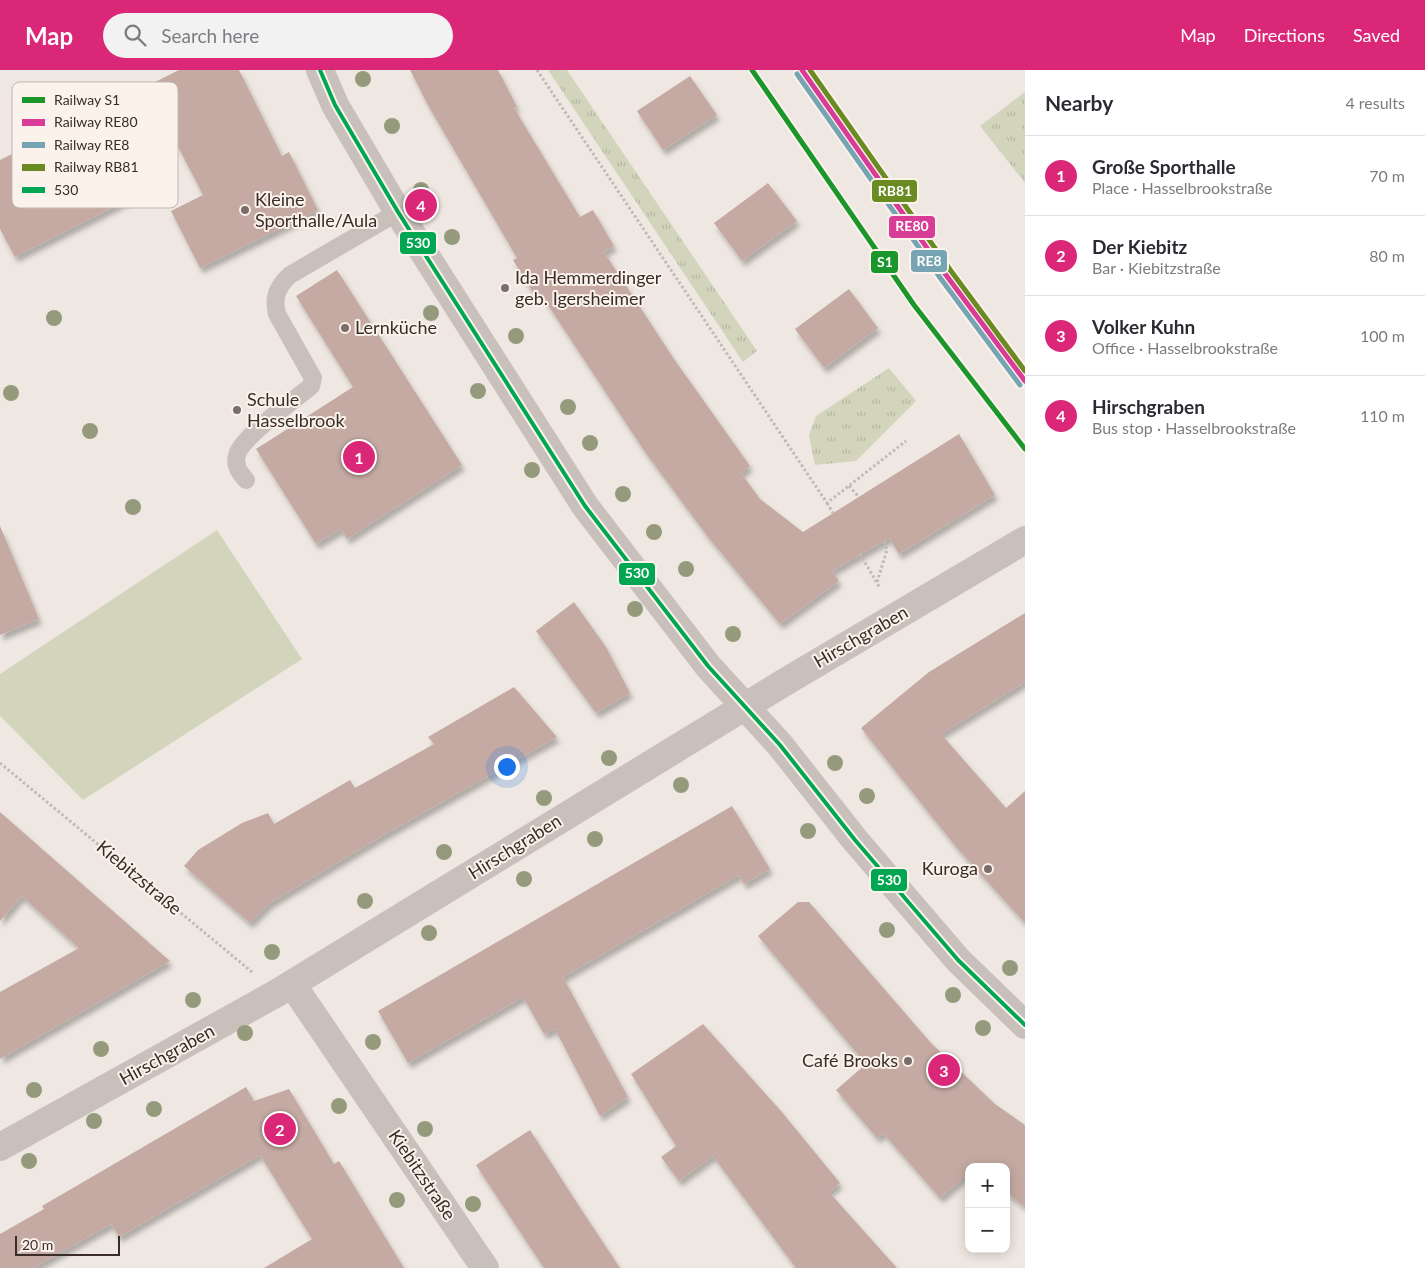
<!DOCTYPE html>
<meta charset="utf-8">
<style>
body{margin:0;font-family:Lato,sans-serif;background:#f2f2f3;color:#2b2b33}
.controls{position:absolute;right:15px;bottom:15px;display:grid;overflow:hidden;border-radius:10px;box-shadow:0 2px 12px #0003}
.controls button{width:45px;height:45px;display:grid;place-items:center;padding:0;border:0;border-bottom:1px solid #e1e1e2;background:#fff;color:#2b2b33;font:25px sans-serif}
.scale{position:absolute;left:15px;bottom:12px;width:105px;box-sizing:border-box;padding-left:5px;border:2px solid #3a2d29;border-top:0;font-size:14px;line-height:18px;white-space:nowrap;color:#3a2d29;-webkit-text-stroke:4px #fbf2eb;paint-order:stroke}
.you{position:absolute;left:506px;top:696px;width:18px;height:18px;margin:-12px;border:4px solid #fff;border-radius:50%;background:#1a73e8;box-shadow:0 0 0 8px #1a73e833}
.badge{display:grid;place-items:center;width:32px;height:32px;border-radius:50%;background:#db2777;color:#fff;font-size:16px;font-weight:700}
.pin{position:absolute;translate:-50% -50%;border:2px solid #fff;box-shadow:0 1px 5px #0006}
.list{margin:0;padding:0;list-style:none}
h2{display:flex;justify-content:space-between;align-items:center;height:65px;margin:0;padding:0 20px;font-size:21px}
h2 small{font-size:16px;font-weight:400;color:#7c7c81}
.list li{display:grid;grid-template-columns:32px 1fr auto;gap:15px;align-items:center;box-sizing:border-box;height:80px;padding:0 20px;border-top:1px solid #e1e1e2}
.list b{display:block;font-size:19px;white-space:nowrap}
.list p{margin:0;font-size:16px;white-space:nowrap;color:#7c7c81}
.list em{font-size:16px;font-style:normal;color:#7c7c81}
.icon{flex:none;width:28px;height:28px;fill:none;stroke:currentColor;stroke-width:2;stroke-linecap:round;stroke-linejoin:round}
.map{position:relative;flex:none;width:1025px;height:1198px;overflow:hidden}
header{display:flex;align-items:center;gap:30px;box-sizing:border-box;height:70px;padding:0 25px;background:#db2777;color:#fff}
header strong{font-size:24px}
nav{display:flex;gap:28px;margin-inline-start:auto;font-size:18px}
.search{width:350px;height:45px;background:#f2f2f3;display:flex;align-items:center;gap:12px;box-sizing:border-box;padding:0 18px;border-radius:28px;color:#7c7c81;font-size:19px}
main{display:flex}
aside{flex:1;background:#fff}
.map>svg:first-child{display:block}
.grass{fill:#d2d5bc}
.park{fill:url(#park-tufts)}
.building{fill:#c4aaa3;filter:url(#shadow)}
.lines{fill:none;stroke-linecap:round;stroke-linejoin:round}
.path{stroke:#c1b9b4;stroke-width:3;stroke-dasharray:2.5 2.5;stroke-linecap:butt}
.service{stroke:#c9c0bb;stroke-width:18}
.minor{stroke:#c9c0bb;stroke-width:28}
.tertiary{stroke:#c9c0bb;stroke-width:28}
.bus-1-casing{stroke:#fbf2eb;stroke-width:8}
.bus-1{stroke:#00a651;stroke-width:4}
.rail-1-casing{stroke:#fbf2eb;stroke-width:9}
.rail-2-casing{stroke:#fbf2eb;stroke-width:9}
.rail-3-casing{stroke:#fbf2eb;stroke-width:9}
.rail-4-casing{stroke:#fbf2eb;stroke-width:9}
.rail-1{stroke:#1a962b;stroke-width:5}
.rail-2{stroke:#d83c96;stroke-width:5}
.rail-3{stroke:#76a4b2;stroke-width:5}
.rail-4{stroke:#6a8a22;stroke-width:5}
.tree{fill:#969a7d}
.poi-dot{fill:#796e6a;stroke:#fbf2eb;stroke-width:2}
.labels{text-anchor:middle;stroke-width:4;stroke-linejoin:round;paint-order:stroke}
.poi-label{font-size:18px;fill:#3a2d29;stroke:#fbf2eb;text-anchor:start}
.street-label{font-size:18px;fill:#3a2d29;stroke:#fbf2eb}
.key{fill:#fbf2eb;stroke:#c1b7b1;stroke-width:1}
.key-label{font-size:14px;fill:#3a2d29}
.line-badge{stroke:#fbf2eb;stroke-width:2}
.badge-label{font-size:14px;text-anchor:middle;font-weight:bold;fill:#fff}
</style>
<header>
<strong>Map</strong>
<div class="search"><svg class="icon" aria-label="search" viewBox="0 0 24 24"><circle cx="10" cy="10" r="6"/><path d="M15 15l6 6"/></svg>Search here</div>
<nav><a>Map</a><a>Directions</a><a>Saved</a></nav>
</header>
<main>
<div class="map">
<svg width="1025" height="1198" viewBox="0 0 1025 1198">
<defs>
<pattern id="park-tufts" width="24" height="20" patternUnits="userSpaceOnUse" patternTransform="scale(1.25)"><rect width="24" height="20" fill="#d2d5bc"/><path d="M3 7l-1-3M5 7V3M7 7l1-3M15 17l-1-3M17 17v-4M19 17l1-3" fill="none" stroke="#b5b7a2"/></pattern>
<filter id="shadow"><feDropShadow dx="3" dy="5.5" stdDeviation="2.5" flood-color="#0004"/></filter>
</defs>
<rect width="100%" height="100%" fill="#efe8e2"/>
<!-- grass -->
<path class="grass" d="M217 460 302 589 83 730 0 646V604Z"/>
<!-- park -->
<path class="park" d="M548 0H567L757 281 743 292Z
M1025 22V113L980 56Z
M889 298 916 331 856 391 815 395 809 365 816 346Z"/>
<!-- building -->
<path class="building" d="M179 0H239L282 86 289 82 318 140 200 198 171 141 203 125 172 65 122 90 139 124 15 187 0 159V90Z
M410 0H498L517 37 514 38 580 147 593 140 614 176 604 182 674 289 750 396 741 403 760 429 803 462 959 364 995 425 899 484 889 468 832 501 839 511 780 554 708 467 645 382 538 220 533 223 513 190 517 188 429 37Z
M690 6 717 45 663 80 637 41Z
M768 113 797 151 742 191 714 153Z
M337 200 462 395 347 469 341 459 316 474 256 379 353 317 296 226Z
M849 219 878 258 824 298 795 259Z
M0 456 39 549 0 565Z
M574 532 606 577 630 623 596 643 536 561Z
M1025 543V612L941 664 1006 738 1025 721V853L957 778 861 658 929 602Z
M514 617 557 667 382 766 270 833 250 853 184 796 198 780 242 753 268 743 274 754 350 710 355 718 434 674 428 667Z
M732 736 770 799 744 814 739 805 563 907 628 1027 600 1046 555 959 544 964 523 927 408 993 378 941Z
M0 742 170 891 0 989V922L79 878 22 826 0 851Z
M798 832H809L931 973 995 1034 1025 1055V1137L1006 1122V1097H974L969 1092V1103L940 1128 883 1063 877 1068 836 1020 866 994 758 866Z
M703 954 781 1041 840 1113 829 1122 897 1198H796L713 1086 679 1111 661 1087 676 1076 631 1004Z
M246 1017 254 1031 289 1019 334 1094 339 1091 404 1198H264L312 1169 260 1085 119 1167 111 1154 33 1198H0V1164L44 1139 42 1136Z
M530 1060 579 1136 620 1198H544L526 1171 476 1095Z"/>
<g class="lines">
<!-- path -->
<path class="path" d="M537 0 827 433 906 371
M849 416 859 427
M827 433 833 443
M860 484 880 518
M877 512 887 480 884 471
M0 693 252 902"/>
<!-- service -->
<path class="service" d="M246 410C240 403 234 396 237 385 241 367 295 330 311 316L313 308 277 244C273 227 277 217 290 205L398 142"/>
<!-- minor -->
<path class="minor" d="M292 914 485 1198
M0 1077 277 923 785 612 1025 470"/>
<!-- tertiary -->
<path class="tertiary" d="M320 0 335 35 398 142 585 436 708 596 780 675 855 770 958 890 1025 955"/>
<!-- bus-1 casing -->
<g class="bus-1-casing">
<path id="bus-1" d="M320 0 335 35 398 142 585 436 708 596 780 675 855 770 958 890 1025 955"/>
</g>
<!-- bus-1 -->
<use href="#bus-1" class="bus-1"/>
<!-- rail-1 casing -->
<g class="rail-1-casing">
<path id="rail-1" d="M752 0 914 235 1025 379"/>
</g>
<!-- rail-2 casing -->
<g class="rail-2-casing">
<path id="rail-2" d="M802 0 946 205 1025 311"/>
</g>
<!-- rail-3 casing -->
<g class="rail-3-casing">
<path id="rail-3" d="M797 4 941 209 1020 315"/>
</g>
<!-- rail-4 casing -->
<g class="rail-4-casing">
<path id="rail-4" d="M810 0 951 201 1025 301"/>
</g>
<!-- rail-1 -->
<use href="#rail-1" class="rail-1"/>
<!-- rail-2 -->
<use href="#rail-2" class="rail-2"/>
<!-- rail-3 -->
<use href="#rail-3" class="rail-3"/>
<!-- rail-4 -->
<use href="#rail-4" class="rail-4"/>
</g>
<!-- trees -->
<g class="tree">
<circle cx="363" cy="9" r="8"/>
<circle cx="392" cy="56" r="8"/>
<circle cx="421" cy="120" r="8"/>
<circle cx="452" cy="167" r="8"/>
<circle cx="431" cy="243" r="8"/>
<circle cx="54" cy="248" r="8"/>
<circle cx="516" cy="266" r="8"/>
<circle cx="478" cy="321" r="8"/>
<circle cx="11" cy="323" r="8"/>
<circle cx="568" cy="337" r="8"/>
<circle cx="90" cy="361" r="8"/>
<circle cx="590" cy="373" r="8"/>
<circle cx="532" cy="400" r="8"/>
<circle cx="623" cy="424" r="8"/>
<circle cx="133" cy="437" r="8"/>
<circle cx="654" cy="462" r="8"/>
<circle cx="686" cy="499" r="8"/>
<circle cx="635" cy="539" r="8"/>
<circle cx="733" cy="564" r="8"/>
<circle cx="609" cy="688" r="8"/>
<circle cx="835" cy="693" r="8"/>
<circle cx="681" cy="715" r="8"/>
<circle cx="867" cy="726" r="8"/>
<circle cx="544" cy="728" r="8"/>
<circle cx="808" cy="761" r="8"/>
<circle cx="595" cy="769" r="8"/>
<circle cx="444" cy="782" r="8"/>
<circle cx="524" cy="809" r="8"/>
<circle cx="365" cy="831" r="8"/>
<circle cx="887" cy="860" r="8"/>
<circle cx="429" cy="863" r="8"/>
<circle cx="272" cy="882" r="8"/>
<circle cx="1010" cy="898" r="8"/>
<circle cx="953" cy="925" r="8"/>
<circle cx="193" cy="930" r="8"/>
<circle cx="983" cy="958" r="8"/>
<circle cx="245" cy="963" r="8"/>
<circle cx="373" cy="972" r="8"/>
<circle cx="101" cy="979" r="8"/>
<circle cx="34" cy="1020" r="8"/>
<circle cx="339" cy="1036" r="8"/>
<circle cx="154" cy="1039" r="8"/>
<circle cx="94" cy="1051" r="8"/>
<circle cx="425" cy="1059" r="8"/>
<circle cx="29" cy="1091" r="8"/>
<circle cx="397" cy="1130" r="8"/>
<circle cx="473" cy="1134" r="8"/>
</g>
<!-- markers -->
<g class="poi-dot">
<circle cx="245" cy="140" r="5"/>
<circle cx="505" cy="218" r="5"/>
<circle cx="345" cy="258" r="5"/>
<circle cx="237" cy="340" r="5"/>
<circle cx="988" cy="799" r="5"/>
<circle cx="908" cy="991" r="5"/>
</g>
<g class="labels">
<!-- poi labels -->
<g class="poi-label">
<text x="255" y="136">Kleine<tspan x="255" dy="21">Sporthalle/Aula</tspan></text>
<text x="515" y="214">Ida Hemmerdinger<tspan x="515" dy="21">geb. Igersheimer</tspan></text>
<text x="355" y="264">Lernküche</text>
<text x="247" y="336">Schule<tspan x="247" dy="21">Hasselbrook</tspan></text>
<text x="978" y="805" text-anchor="end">Kuroga</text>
<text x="898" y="997" text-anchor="end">Café Brooks</text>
</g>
<!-- street labels -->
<g class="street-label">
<text transform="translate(861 567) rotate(-30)" y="6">Hirschgraben</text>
<text transform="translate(515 777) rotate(-32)" y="6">Hirschgraben</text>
<text transform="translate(139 808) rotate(40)" y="6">Kiebitzstraße</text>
<text transform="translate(167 985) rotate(-29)" y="6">Hirschgraben</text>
<text transform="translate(422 1105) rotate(56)" y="6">Kiebitzstraße</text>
</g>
</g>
<!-- legend -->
<rect x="12" y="12" width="166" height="126" rx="8" class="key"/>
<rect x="22" y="27" width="23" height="6" fill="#1a962b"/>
<rect x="22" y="49" width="23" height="7" fill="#d83c96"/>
<rect x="22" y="72" width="23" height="6" fill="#76a4b2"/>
<rect x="22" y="94" width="23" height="7" fill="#6a8a22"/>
<rect x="22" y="117" width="23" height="6" fill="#00a651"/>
<g class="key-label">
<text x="54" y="35">Railway S1</text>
<text x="54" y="57">Railway RE80</text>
<text x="54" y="80">Railway RE8</text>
<text x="54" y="102">Railway RB81</text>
<text x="54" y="125">530</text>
</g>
<g class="line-badge">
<rect x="871" y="109" width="47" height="24" rx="5" fill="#6a8a22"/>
<rect x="888" y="145" width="48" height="24" rx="5" fill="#d83c96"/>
<rect x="399" y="161" width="38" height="24" rx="5" fill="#00a651"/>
<rect x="910" y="179" width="38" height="24" rx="5" fill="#76a4b2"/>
<rect x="870" y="180" width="29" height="24" rx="5" fill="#1a962b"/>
<rect x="618" y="492" width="38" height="24" rx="5" fill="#00a651"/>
<rect x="870" y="798" width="38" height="24" rx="5" fill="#00a651"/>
</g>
<g class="badge-label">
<text x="895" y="126">RB81</text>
<text x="912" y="161">RE80</text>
<text x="418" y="178">530</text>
<text x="929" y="196">RE8</text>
<text x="885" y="197">S1</text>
<text x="637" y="508">530</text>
<text x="889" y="815">530</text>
</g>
</svg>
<div class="controls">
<button>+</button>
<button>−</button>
</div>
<div class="scale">20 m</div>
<div class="you"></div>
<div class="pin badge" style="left:359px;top:387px">1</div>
<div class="pin badge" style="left:280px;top:1059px">2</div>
<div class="pin badge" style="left:944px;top:1000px">3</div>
<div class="pin badge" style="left:421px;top:135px">4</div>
</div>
<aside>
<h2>Nearby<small>4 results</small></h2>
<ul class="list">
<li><span class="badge">1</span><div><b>Große Sporthalle</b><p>Place · Hasselbrookstraße</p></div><em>70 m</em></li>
<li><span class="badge">2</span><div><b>Der Kiebitz</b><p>Bar · Kiebitzstraße</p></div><em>80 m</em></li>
<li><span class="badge">3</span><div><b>Volker Kuhn</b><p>Office · Hasselbrookstraße</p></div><em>100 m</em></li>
<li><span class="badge">4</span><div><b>Hirschgraben</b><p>Bus stop · Hasselbrookstraße</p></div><em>110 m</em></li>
</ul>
</aside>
</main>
